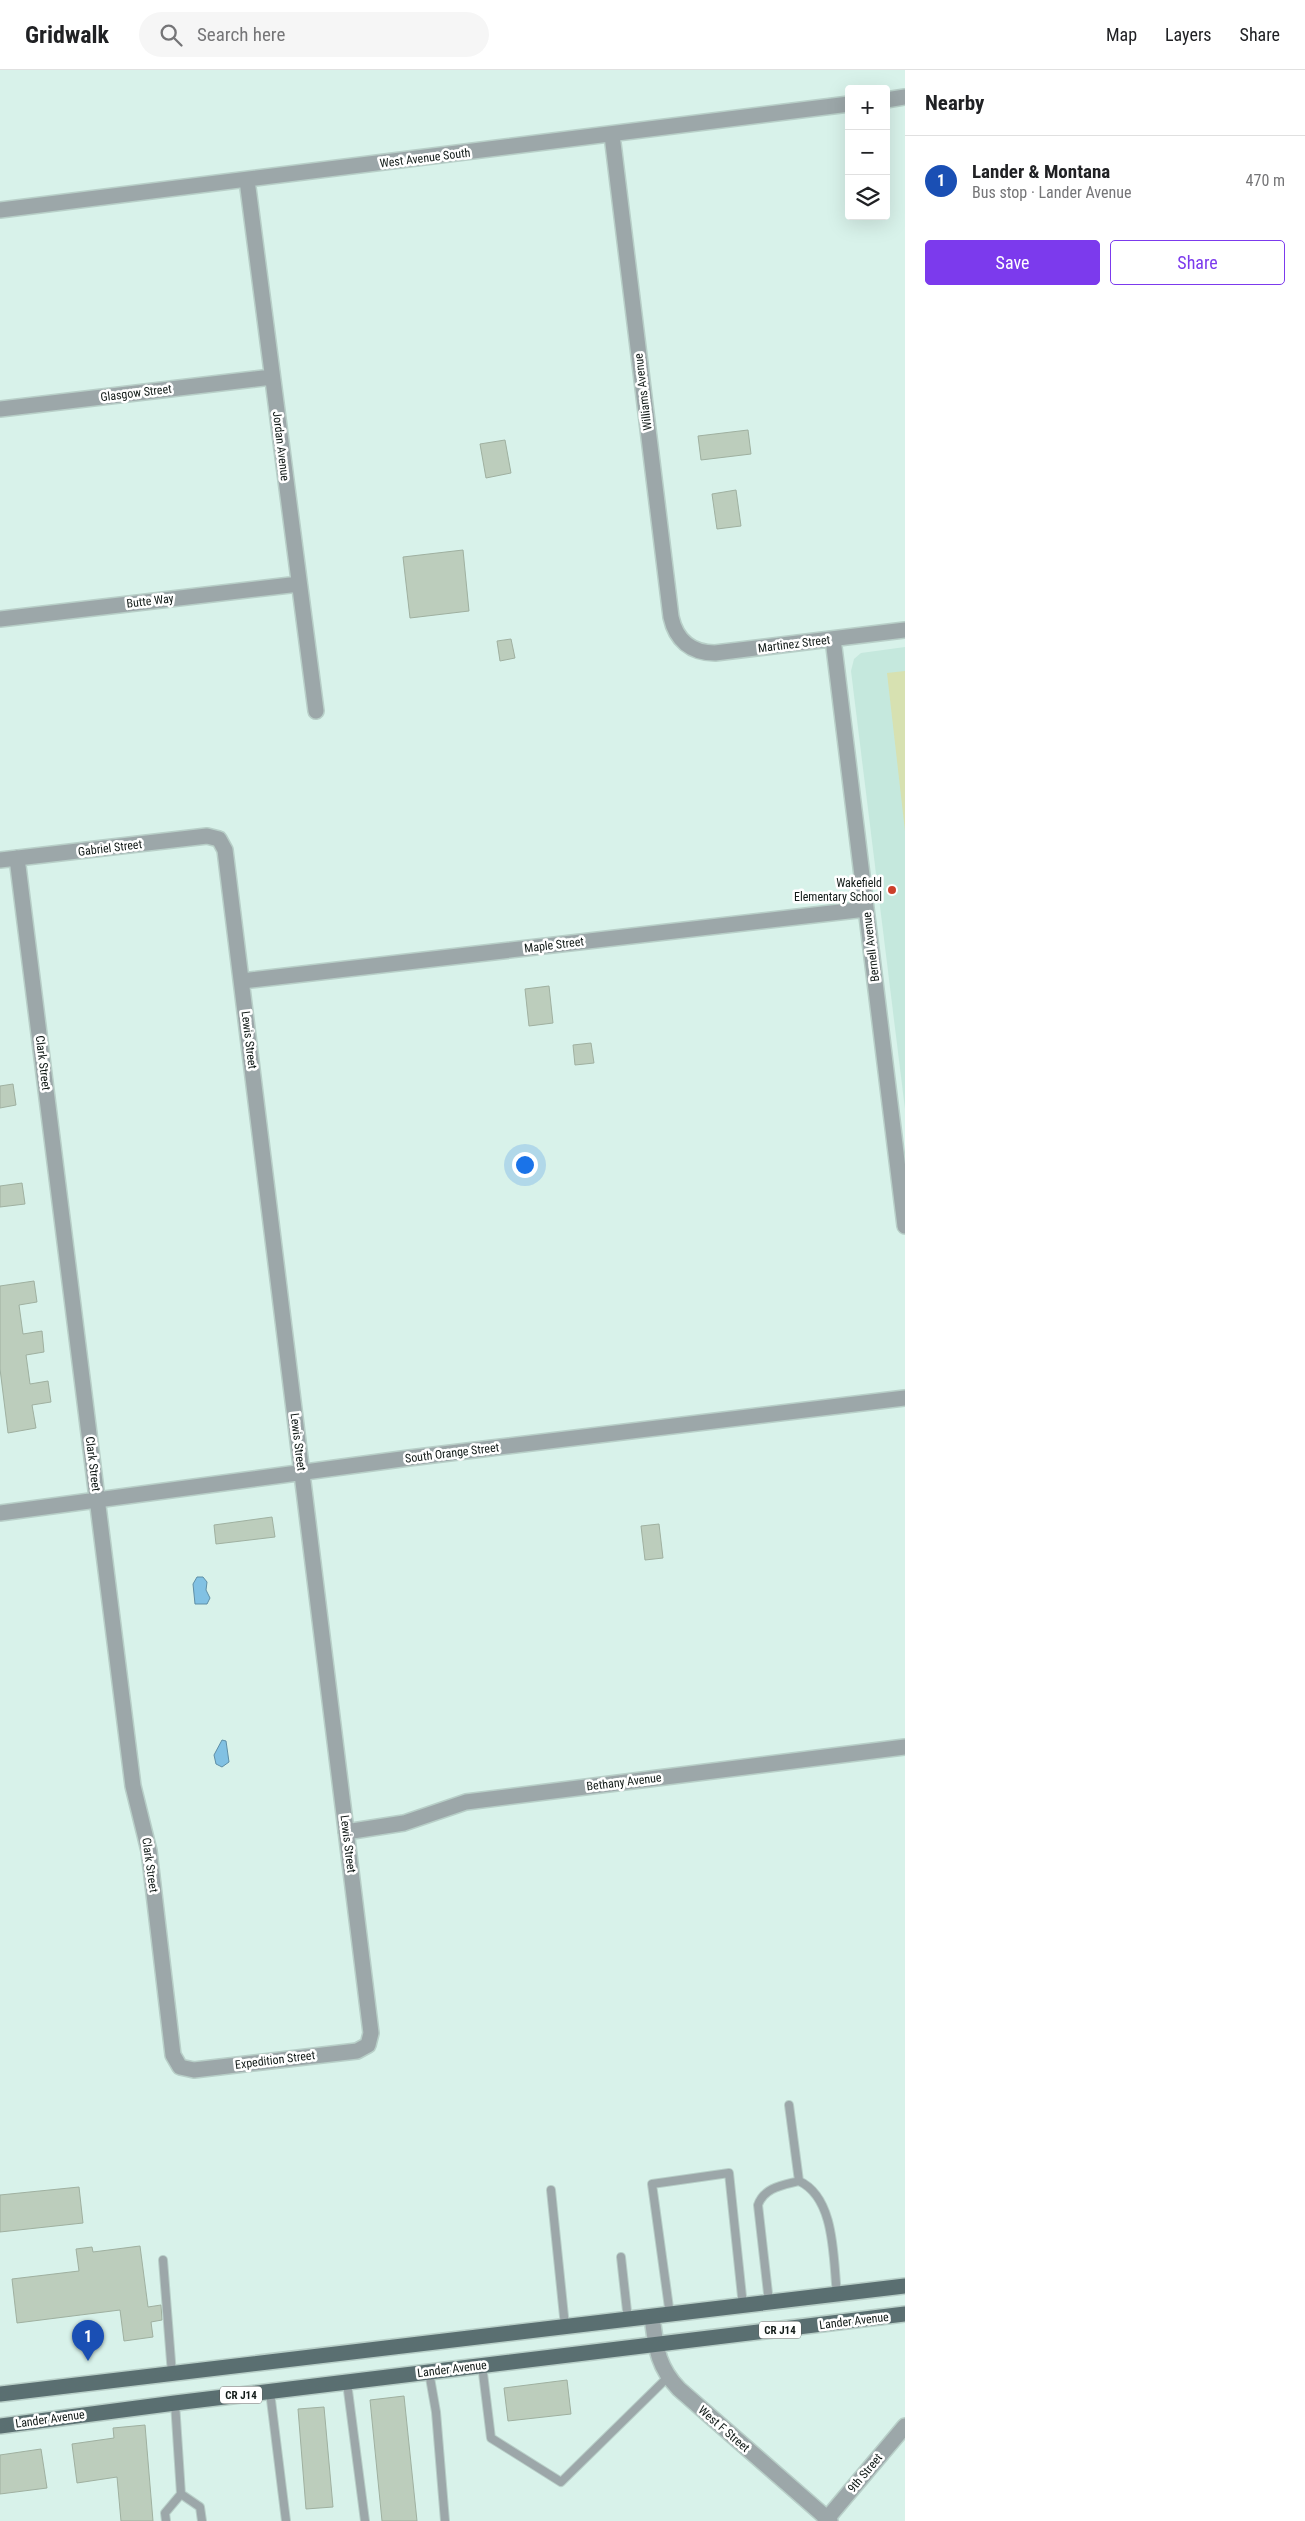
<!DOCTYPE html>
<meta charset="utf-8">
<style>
body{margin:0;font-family:"Roboto Condensed",sans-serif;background:#f6f6f6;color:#202124}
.controls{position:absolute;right:15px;top:15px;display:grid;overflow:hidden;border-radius:5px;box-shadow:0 5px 20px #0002}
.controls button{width:45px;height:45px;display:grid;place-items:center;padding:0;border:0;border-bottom:1px solid #e0e0e0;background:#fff;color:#202124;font:25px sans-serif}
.you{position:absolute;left:524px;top:1094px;width:18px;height:18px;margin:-12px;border:4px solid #fff;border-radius:50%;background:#1a73e8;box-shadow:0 0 0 8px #1a73e833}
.badge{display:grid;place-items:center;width:32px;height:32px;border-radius:50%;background:#7c3aed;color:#fff;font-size:16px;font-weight:700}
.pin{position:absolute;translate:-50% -41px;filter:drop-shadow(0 1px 2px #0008)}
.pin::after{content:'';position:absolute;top:26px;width:18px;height:15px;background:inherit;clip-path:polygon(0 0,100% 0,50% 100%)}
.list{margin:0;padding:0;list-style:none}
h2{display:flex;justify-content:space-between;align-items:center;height:65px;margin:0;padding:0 20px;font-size:21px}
h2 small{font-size:16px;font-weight:400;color:#757577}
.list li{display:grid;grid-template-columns:32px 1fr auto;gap:15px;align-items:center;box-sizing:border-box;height:90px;padding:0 20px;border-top:1px solid #e0e0e0}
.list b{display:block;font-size:19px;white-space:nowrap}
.list p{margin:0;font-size:16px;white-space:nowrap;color:#757577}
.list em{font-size:16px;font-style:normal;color:#757577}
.actions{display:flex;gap:10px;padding:15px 20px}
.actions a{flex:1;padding:11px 0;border:1px solid #7c3aed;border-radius:5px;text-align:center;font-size:18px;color:#7c3aed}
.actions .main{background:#7c3aed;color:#fff}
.icon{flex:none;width:28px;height:28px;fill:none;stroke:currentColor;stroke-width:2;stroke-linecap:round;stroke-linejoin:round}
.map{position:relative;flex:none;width:905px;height:2451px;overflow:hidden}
header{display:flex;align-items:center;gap:30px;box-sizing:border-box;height:70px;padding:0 25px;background:#fff;border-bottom:1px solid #e0e0e0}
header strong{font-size:24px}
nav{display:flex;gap:28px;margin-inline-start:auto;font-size:18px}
.search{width:350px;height:45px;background:#f6f6f6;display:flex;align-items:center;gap:12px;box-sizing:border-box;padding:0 18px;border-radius:28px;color:#757577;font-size:19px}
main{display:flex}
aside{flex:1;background:#fff}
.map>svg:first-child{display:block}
.built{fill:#c5e8dd}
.green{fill:#d7e1b1}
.water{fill:#81c1e3;stroke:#5f8fa6}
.building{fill:#bccdbc;stroke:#9fb0a0}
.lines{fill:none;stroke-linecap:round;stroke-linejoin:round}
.lane-casing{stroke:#b8cfc8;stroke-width:10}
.street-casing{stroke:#b8cfc8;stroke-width:18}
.primary-casing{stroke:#b8cfc8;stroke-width:18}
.lane{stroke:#9ca7a9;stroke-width:8}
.street{stroke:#9ca7a9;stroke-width:15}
.primary{stroke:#5a6f71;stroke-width:15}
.poi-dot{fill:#cc402a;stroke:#fff;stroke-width:2}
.labels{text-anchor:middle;stroke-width:5;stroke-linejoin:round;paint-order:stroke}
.shield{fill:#fff;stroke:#585f5d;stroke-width:1}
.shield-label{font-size:11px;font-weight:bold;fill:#111a17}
.street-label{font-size:12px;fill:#111a17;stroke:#fff}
.poi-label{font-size:12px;fill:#111a17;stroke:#fff;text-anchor:end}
</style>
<header>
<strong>Gridwalk</strong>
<div class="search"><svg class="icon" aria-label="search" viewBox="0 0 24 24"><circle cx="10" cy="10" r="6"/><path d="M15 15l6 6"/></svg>Search here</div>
<nav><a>Map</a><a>Layers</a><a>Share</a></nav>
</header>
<main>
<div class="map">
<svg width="905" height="2451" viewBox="0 0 905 2451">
<rect width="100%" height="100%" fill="#d8f2ea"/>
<!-- built -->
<path class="built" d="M905 577V1039L851 601 854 589 861 583Z"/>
<!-- green -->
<path class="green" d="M905 601V761L887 603Z"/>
<!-- water -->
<path class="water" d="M197 1507H203L207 1512 206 1520 210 1528 207 1534H195L193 1514Z
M222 1670 226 1671 229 1692 222 1697 216 1694 214 1685Z"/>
<!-- building -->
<path class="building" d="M748 360 751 384 701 390 698 366Z
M505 370 511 403 486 408 480 374Z
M736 420 741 456 717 459 712 424Z
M463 480 469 541 410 548 403 487Z
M511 569 515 588 500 591 497 571Z
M549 916 553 953 529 956 525 919Z
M591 973 594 993 575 995 573 975Z
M13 1014 16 1035 0 1038V1016Z
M22 1113 25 1134 0 1137V1116Z
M34 1211 37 1232 19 1235 23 1264 42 1261 44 1282 26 1285 30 1314 48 1311 51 1332 32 1335 36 1358 8 1363 0 1299V1216Z
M272 1447 275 1467 216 1474 214 1455Z
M659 1454 663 1488 645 1490 641 1456Z
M79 2117 83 2153 0 2162V2125Z
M140 2176 148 2237 161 2235 162 2250 151 2252 153 2267 124 2271 120 2240 17 2253 12 2209 79 2201 76 2179 92 2177 93 2182Z
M567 2310 571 2344 508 2351 504 2318Z
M404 2326 417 2451H382L370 2330Z
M324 2337 333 2437 306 2439 298 2339Z
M145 2355 153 2451H121L117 2407 77 2413 72 2374 114 2368 113 2358Z
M41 2379 47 2418 0 2424V2385Z"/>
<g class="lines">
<!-- lane casing -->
<g class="lane-casing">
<path id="lane" d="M789 2035 799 2111
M551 2120 565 2256
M621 2187 628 2250
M163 2190 172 2304
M769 2232 758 2135C764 2117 784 2115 799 2111 836 2128 833 2190 837 2224
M670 2245 652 2114 729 2103 743 2236
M482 2295 491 2368 561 2412 668 2307
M429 2302 436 2342 445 2451
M347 2313 365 2451
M270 2322 286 2451
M181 2424 200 2437 202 2451
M166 2451 165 2443 181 2424 175 2333"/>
</g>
<!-- street casing -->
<g class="street-casing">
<path id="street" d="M886 30 905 27
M612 65 671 547C676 570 691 583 715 583L905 560
M247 110 316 641
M0 140 849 34
M0 339 272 307
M0 549 299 514
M833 569 905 1156
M0 790 207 766 219 769 225 780 371 1963 368 1975 357 1981 194 2000 180 1997 173 1985 149 1781 133 1716 17 788
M242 911 866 839
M0 1443 409 1388 905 1328
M346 1762 404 1753 466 1732 905 1677
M652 2247C656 2277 657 2296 679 2319L830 2451
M825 2451 905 2356"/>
</g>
<!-- primary casing -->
<g class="primary-casing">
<path id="primary" d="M0 2324 905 2216
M0 2356 175 2333 905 2244"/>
</g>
<!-- lane -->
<use href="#lane" class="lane"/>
<!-- street -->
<use href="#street" class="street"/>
<!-- primary -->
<use href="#primary" class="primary"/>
</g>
<!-- markers -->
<circle class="poi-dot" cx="892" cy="820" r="5"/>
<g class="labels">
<!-- shield labels -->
<g class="shield">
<rect x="759" y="2251.5" width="42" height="17" rx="4"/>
<rect x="220" y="2316.5" width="42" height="17" rx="4"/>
</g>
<g class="shield-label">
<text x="780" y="2264">CR J14</text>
<text x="241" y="2329">CR J14</text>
</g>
<!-- street labels -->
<g class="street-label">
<text transform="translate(425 88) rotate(-7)" y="4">West Avenue South</text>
<text transform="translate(643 322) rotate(-97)" y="4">Williams Avenue</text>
<text transform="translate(136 323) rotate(-7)" y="4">Glasgow Street</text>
<text transform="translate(281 376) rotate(83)" y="4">Jordan Avenue</text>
<text transform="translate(150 531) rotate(-7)" y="4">Butte Way</text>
<text transform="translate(794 574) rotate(-7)" y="4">Martinez Street</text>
<text transform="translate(110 778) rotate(-7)" y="4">Gabriel Street</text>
<text transform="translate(554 875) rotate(-7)" y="4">Maple Street</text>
<text transform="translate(871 877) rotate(-97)" y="4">Bernell Avenue</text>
<text transform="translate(249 970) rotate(83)" y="4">Lewis Street</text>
<text transform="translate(43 993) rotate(83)" y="4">Clark Street</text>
<text transform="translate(298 1372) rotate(83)" y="4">Lewis Street</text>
<text transform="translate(452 1383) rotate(-7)" y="4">South Orange Street</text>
<text transform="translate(93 1394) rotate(83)" y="4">Clark Street</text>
<text transform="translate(624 1712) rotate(-7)" y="4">Bethany Avenue</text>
<text transform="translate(348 1774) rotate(83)" y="4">Lewis Street</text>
<text transform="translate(150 1795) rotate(82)" y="4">Clark Street</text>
<text transform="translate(275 1990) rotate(-7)" y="4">Expedition Street</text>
<text transform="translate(854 2251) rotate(-7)" y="4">Lander Avenue</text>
<text transform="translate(452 2299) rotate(-7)" y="4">Lander Avenue</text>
<text transform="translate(50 2349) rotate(-8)" y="4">Lander Avenue</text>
<text transform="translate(724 2359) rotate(41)" y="4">West F Street</text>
<text transform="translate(865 2403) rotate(-50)" y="4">9th Street</text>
</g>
<!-- poi labels -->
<g class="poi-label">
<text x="882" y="817">Wakefield<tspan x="882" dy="14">Elementary School</tspan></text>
</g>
</g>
</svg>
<div class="controls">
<button>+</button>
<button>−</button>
<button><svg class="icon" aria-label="layers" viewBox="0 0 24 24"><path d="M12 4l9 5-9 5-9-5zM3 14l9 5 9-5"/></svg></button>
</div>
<div class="you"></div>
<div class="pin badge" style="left:88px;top:2291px;background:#1a4fb4">1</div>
</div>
<aside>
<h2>Nearby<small></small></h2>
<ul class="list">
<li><span class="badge" style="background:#1a4fb4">1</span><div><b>Lander &amp; Montana</b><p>Bus stop · Lander Avenue</p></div><em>470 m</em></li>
</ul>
<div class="actions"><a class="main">Save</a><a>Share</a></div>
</aside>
</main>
